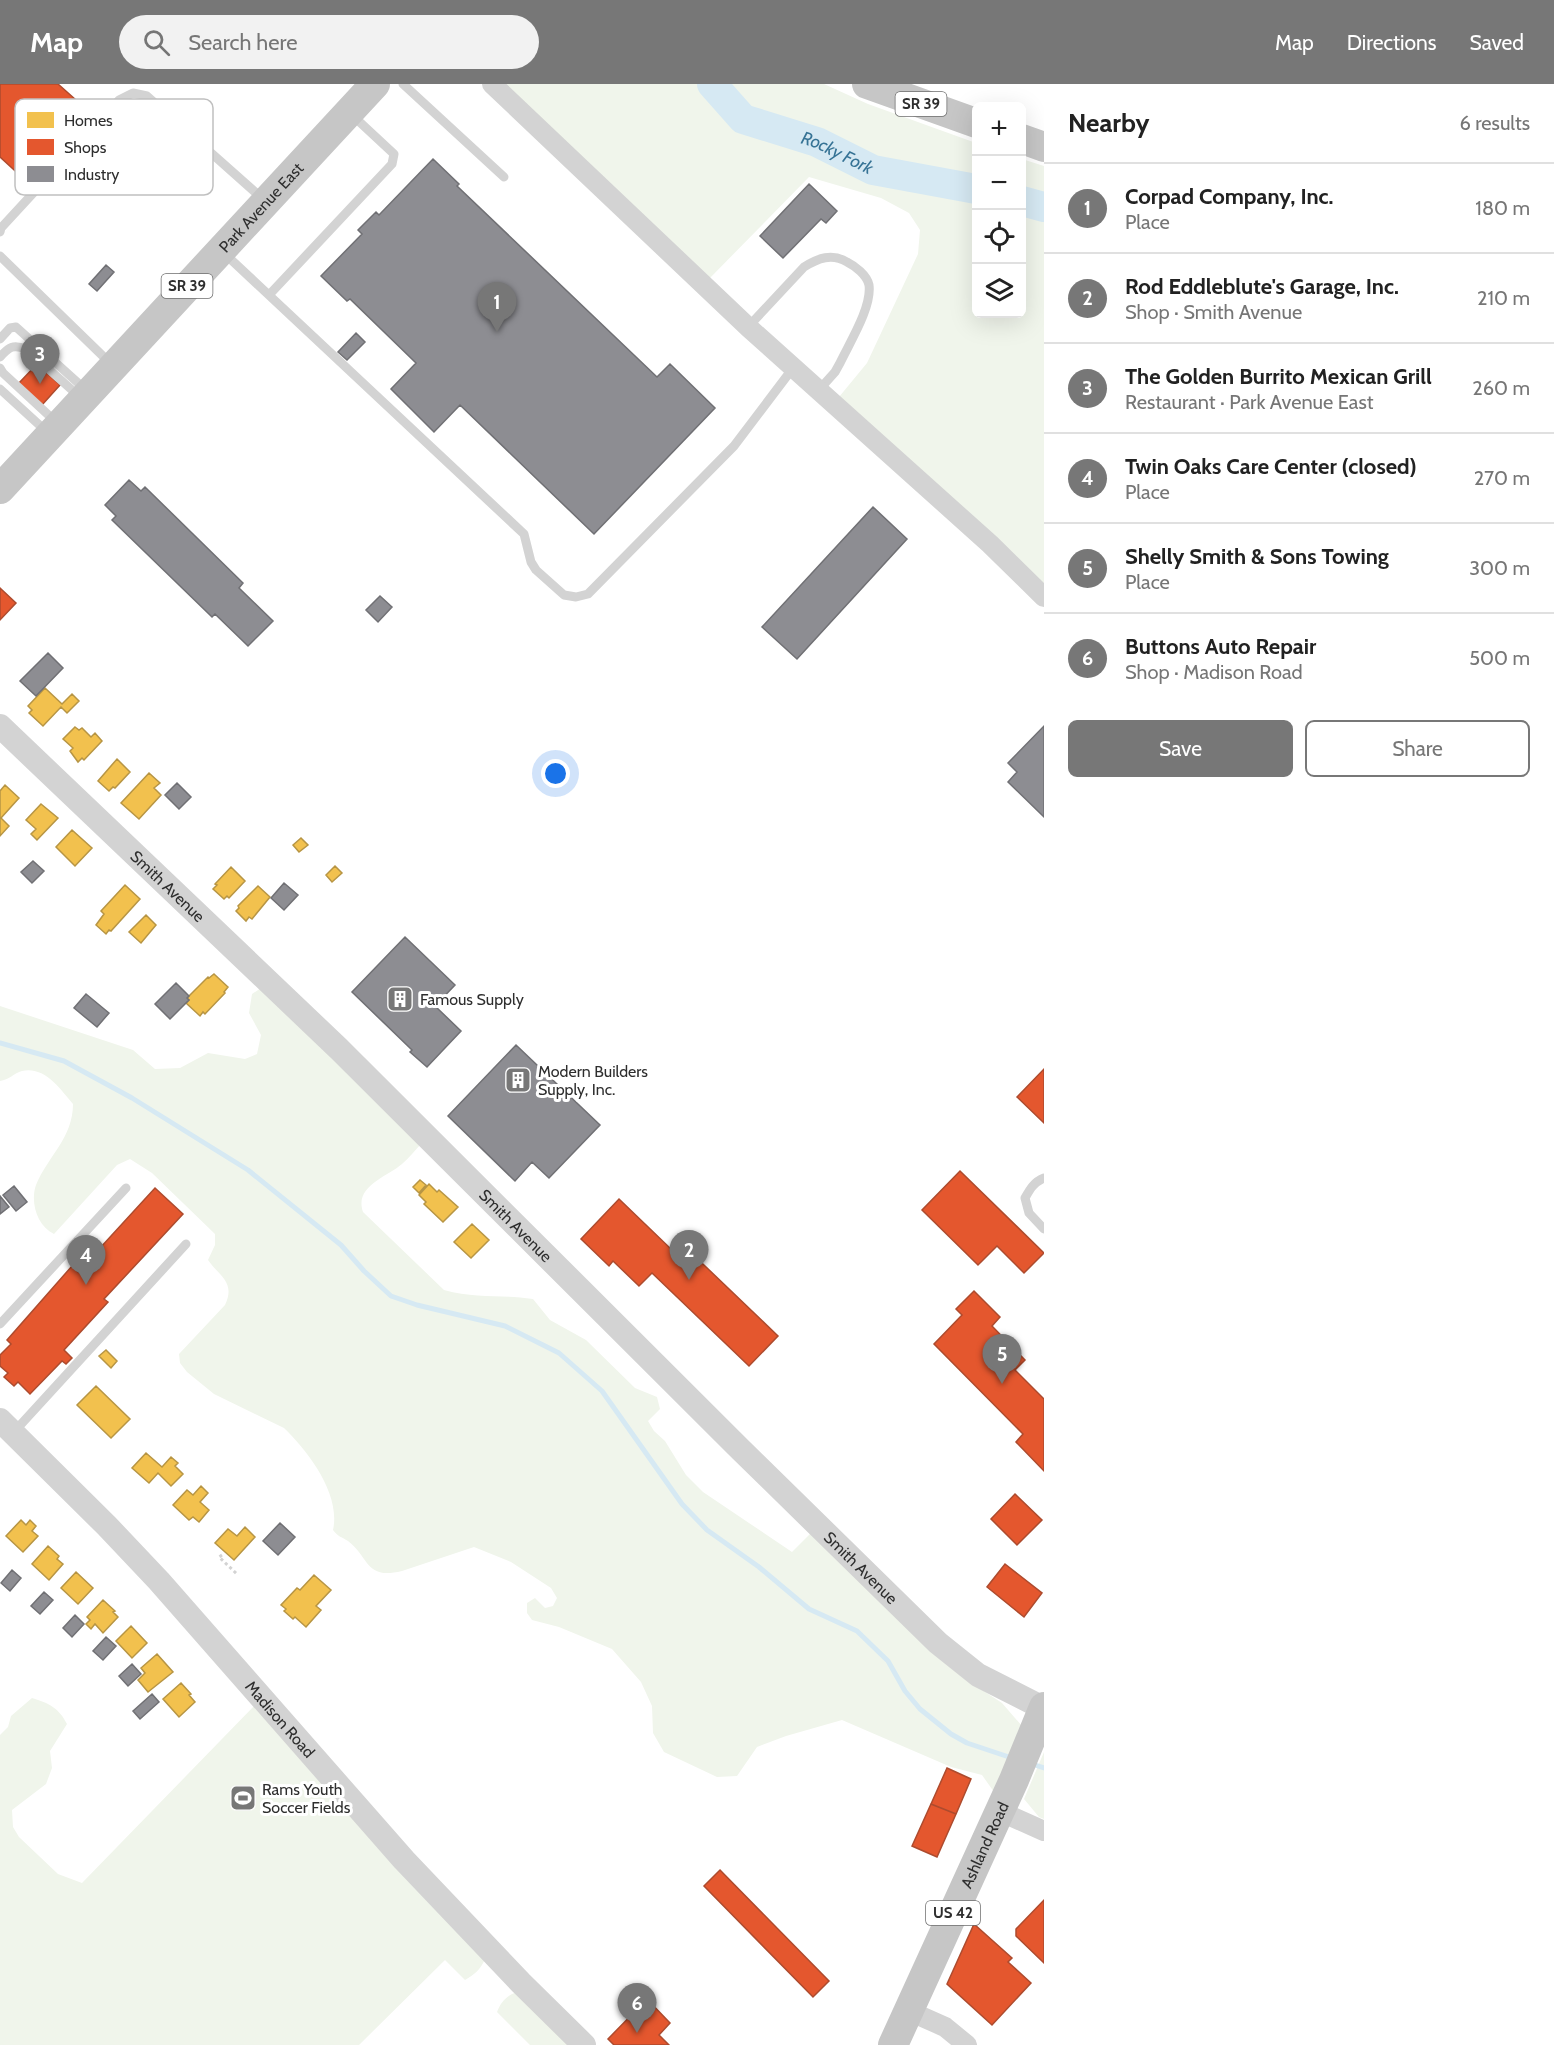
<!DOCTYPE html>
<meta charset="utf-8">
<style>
body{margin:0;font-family:Cabin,sans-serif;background:#f2f2f2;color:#222}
.controls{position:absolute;right:18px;top:18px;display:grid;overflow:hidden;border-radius:9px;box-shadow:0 6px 24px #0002}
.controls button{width:54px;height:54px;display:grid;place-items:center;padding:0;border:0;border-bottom:2px solid #e0e0e0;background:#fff;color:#222;font:30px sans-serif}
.you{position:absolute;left:556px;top:690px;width:21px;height:21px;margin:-15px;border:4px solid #fff;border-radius:50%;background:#1a73e8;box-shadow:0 0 0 9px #1a73e833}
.badge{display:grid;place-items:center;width:39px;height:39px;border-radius:50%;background:#777;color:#fff;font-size:20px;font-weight:700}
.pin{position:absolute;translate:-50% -50px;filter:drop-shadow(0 2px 3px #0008)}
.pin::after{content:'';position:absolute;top:32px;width:21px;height:18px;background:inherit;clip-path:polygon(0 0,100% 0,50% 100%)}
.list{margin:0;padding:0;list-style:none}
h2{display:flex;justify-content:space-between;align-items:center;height:78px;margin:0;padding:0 24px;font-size:26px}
h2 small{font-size:20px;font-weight:400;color:#767676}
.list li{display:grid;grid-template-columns:39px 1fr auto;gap:18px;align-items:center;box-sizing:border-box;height:90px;padding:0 24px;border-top:2px solid #e0e0e0}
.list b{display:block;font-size:22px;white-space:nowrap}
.list p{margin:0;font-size:20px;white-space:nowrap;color:#767676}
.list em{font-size:20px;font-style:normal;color:#767676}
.actions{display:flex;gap:12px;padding:18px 24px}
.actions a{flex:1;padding:14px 0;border:2px solid #777;border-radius:9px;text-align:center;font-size:21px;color:#777}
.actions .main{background:#777;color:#fff}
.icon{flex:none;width:33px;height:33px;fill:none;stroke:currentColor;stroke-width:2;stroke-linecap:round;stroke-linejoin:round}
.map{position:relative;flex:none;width:1044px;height:1961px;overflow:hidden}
header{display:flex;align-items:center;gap:36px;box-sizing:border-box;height:84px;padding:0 30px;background:#777;color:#fff}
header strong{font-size:28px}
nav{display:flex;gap:33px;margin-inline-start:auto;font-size:21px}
.search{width:420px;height:54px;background:#f2f2f2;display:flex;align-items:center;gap:15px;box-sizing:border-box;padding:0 21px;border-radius:33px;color:#767676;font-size:22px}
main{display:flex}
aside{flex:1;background:#fff}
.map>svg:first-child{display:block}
.green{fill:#f0f5eb}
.homes{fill:#f2c14e;stroke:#b79544;stroke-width:1.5}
.shops{fill:#e4572e;stroke:#ad4b2e;stroke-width:1.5}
.industry{fill:#8d8d92;stroke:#707074;stroke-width:1.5}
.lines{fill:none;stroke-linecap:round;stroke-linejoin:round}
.stream{stroke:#d6e9f3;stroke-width:5}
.river{stroke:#d6e9f3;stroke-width:30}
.path{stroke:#d3d3d3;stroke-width:3;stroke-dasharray:3 3;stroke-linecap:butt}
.service{stroke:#d3d3d3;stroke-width:9}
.minor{stroke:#d3d3d3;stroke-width:20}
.tertiary{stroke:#d3d3d3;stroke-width:24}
.primary{stroke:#c6c6c6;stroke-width:30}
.labels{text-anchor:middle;stroke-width:6;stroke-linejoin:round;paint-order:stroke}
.shield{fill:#fff;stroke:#6d6d6d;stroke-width:1.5}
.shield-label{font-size:15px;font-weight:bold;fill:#2e2e2e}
.street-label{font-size:16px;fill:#2e2e2e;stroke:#fff}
.poi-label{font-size:16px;fill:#2e2e2e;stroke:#fff;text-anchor:start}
.water-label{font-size:18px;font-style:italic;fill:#367395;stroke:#fff}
.key{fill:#fff;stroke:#c0c0c0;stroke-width:1.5}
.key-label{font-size:16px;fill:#2e2e2e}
</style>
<header>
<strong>Map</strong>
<div class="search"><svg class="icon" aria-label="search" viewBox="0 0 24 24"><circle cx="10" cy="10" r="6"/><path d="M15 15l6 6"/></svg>Search here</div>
<nav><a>Map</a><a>Directions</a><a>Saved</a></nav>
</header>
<main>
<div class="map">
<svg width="1044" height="1961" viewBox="0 0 1044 1961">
<rect width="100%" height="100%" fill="#fff"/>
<!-- green -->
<path class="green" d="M503 0H824L868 20 976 59V230H1022V75L1044 82V504L839 313 867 279 918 170 920 146 909 129 881 114 809 93 709 195Z
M261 904 422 1059C415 1066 409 1074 402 1080 387 1093 354 1102 363 1128L444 1206C476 1215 501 1210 533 1215L550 1236 586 1256 635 1304 657 1313 660 1325 648 1337 654 1347 665 1357 686 1391 703 1408 792 1468 813 1447 970 1598 1002 1619 1022 1642 994 1708 982 1691 951 1683 842 1636 786 1652 757 1663 737 1692 717 1693 664 1668 653 1649 652 1622 641 1598 612 1565 559 1543 532 1536 527 1529V1519L535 1514 545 1524 553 1522 557 1514 551 1504 511 1478 474 1463 402 1487C365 1496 370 1474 348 1457 342 1453 338 1453 333 1446 341 1410 308 1367 284 1344L214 1310 187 1288 180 1279 179 1270 225 1221C236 1198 219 1192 208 1176L215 1161V1150L152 1089 130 1075 117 1081 54 1150C37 1142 30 1118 36 1101 48 1072 73 1054 73 1020 60 1005 45 982 22 987 14 989 9 996 0 997V922L133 966 155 985 180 984 208 969 245 975 257 970 261 951 249 929 252 910Z
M32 1614C49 1619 59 1624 67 1640L50 1667 52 1684 46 1700 12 1726 13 1743 19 1753 58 1790 82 1799 255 1621 485 1875C481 1885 474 1891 465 1896L445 1876 359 1961H0V1651L8 1643 11 1632Z
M1044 1668V1735L1039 1733 1024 1715Z
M517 1908 570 1961H530L497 1928C501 1918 506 1912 517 1908Z"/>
<!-- homes -->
<path class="homes" d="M45 604 62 620 72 610 79 617 67 629 61 623 43 642 29 629 32 626 28 622Z
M75 643 79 646 82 644 91 653 95 649 102 657 84 676 82 674 78 678 70 667 73 664 63 655Z
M117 675 130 688 115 704 113 703 109 707 98 697Z
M149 689 160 699 154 704 161 711 139 735 121 719Z
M5 701 19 714 1 734 9 742 0 752V707Z
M41 720 58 734 37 756 31 750 36 745 26 736Z
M72 746 92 764 75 782 56 763Z
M301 754 308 761 299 768 293 761Z
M335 782 342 789 332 798 326 791Z
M231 783 245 797 229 814 227 812 224 815 213 805 217 801 215 800Z
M125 801 140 815 111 847 109 846 106 850 96 841 104 830 101 827Z
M258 802 270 813 252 835 249 833 246 837 236 827 239 824 238 822Z
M146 831 156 841 141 859 129 848Z
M214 890 228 903 224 908 225 909 205 930 203 928 200 932 186 919 189 916 187 914 208 893 209 894Z
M420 1096 426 1101 419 1109 413 1103Z
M429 1100 437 1108 439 1106 458 1123 443 1138 424 1120 426 1118 419 1111Z
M472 1140 489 1156 471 1174 454 1158Z
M106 1266 117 1277 111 1284 99 1272Z
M96 1302 130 1335 111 1354 77 1321Z
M146 1369 162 1383 171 1373 178 1379 175 1382 183 1390 171 1402 158 1389 149 1399 132 1384Z
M201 1402 208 1409 200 1418 209 1426 199 1438 193 1433 189 1436 173 1421 187 1406 193 1411Z
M21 1436 26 1441 30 1436 36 1442 32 1447 38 1452 23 1468 6 1452Z
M245 1443 255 1453 234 1476 215 1459 228 1445 237 1452Z
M48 1462 59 1472 57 1475 63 1480 49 1496 32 1480Z
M76 1488 93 1504 78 1520 61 1504Z
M314 1491 331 1506 316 1522 321 1526 306 1543 295 1533 293 1535 284 1527 286 1525 281 1521 297 1504 300 1506Z
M103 1516 115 1527 113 1528 118 1533 103 1549 95 1540 91 1545 86 1540 90 1536 87 1533Z
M131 1542 147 1559 132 1574 116 1557Z
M157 1570 173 1588 148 1608 138 1596 145 1589 141 1584Z
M181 1599 191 1610 189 1611 195 1618 179 1633 163 1615Z"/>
<!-- shops -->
<path class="shops" d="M0 0H58L76 16 45 50 57 61 25 96 0 73Z
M37 280 60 301 42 321 19 299Z
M0 504 16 519 0 536Z
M1044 985V1039L1017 1013Z
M960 1087 1044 1169 1024 1189 997 1162 978 1181 922 1126Z
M155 1104 183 1130 104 1215 108 1218 64 1266 72 1274 66 1280 62 1277 30 1310 18 1298 14 1302 4 1293 8 1289 0 1282V1271L11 1260 7 1256 72 1182 78 1188Z
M619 1115 673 1167 681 1159 778 1252 749 1282 652 1189 639 1202 613 1177 609 1182 581 1155Z
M974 1207 1000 1233 992 1242 1025 1276 1015 1286 1044 1315V1387L1016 1358 1023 1350 934 1260 962 1231 956 1225Z
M1015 1410 1042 1436 1017 1461 991 1435Z
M1005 1480 1042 1509 1024 1533 987 1503Z
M947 1684 971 1695 956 1730 931 1720Z
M931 1720 956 1730 937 1773 912 1762Z
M720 1786 829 1897 813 1913 704 1802Z
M1044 1816V1879L1016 1852V1845Z
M974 1840 1012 1874 1008 1878 1031 1899 992 1941 947 1900Z
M647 1915 670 1939 659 1951 669 1961H614L608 1955Z"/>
<!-- industry -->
<path class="industry" d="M433 75 459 100 457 102 657 293 670 280 715 324 594 450 460 321 434 348 391 305 416 279 350 215 347 217 321 192 362 150 358 146 376 128 379 131Z
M809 100 837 127 826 139 821 135 783 174 760 152Z
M106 181 114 188 97 207 89 200Z
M356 249 365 258 347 276 338 268Z
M129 396 141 407 145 403 243 499 239 504 273 537 248 562 215 530 212 533 112 436 116 432 105 421Z
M873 423 907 455 797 575 762 543Z
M380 512 392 523 378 538 366 526Z
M48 569 63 584 36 612 20 597Z
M1044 642V733L1008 698 1017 688 1008 679Z
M177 699 191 713 179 725 165 711Z
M33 777 44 787 32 799 21 788Z
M284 799 298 811 284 826 271 814Z
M405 853 455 901 435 922 461 947 427 983 410 968 412 966 352 908Z
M176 899 189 912 187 914 189 916 170 935 155 920Z
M86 910 109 929 97 943 74 924Z
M516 961 600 1041 549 1094 532 1078 515 1097 448 1032Z
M14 1102 27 1118 16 1127 3 1111Z
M0 1112 9 1123 0 1130Z
M280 1439 295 1453 278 1471 263 1457Z
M12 1486 21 1494 10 1507 1 1499Z
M44 1508 53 1516 40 1530 31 1522Z
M75 1531 84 1540 72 1553 63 1544Z
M106 1553 116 1562 103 1576 93 1567Z
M132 1580 141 1590 128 1602 119 1592Z
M152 1610 159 1618 140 1635 133 1627Z"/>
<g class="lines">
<!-- stream -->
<path class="stream" d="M0 959 64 977 132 1014 248 1086 341 1161 364 1187 391 1212 417 1221 505 1242 559 1269 602 1307 682 1420 707 1446 759 1483 809 1525 857 1547 888 1577 905 1607 920 1625 951 1650 967 1659 1012 1674
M1032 1680 1044 1684"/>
<!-- river -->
<g class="river">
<path id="s1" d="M712 0 743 35 817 58 873 86 976 105"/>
<path d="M1022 117 1044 123"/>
</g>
<!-- path -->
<path class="path" d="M222 1471 219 1473 238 1491"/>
<!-- service -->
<path class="service" d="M403 0 504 93
M0 148 1 144 119 16 133 9 147 12 264 116
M225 170 524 450 531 478 536 486 564 511 576 513 588 510 734 362 793 284
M0 172 110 279
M269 211 392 80 394 70 351 30
M748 243 804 183C818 174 832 169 847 178 855 182 867 191 869 201 872 223 850 258 840 279L835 288 818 307
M0 255 10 244 16 243 87 307
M0 273C9 263 13 260 26 265L81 314
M0 284 3 289 56 338
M0 305 47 348
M1044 1094C1034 1098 1030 1105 1025 1114L1029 1129 1044 1145
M0 1240 126 1104
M13 1349 186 1160"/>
<!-- minor -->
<path class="minor" d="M492 0 748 243 990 460 1044 513
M999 1727 1044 1747
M909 1927 945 1943 967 1961"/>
<!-- tertiary -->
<g class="tertiary">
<path id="s2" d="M0 642 339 965 741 1366 938 1559 978 1591 1043 1624"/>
<path id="s3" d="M0 1336 107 1442 159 1497 404 1776 521 1899 584 1961"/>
</g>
<!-- primary -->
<g class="primary">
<path d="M867 0 976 39"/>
<path d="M1022 55 1044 63"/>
<path id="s4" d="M0 405 375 0"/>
<path id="s5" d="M893 1961 1014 1696 1044 1623"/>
</g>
</g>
<!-- icons -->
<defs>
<g id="building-square" transform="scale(1.35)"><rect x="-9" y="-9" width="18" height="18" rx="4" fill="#777" stroke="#fff"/><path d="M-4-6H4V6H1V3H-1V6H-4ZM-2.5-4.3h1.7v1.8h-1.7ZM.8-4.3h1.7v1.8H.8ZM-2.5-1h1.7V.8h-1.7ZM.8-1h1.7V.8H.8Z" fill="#fff"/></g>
<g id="stadium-square" transform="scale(1.35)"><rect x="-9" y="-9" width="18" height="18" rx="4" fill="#777" stroke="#fff"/><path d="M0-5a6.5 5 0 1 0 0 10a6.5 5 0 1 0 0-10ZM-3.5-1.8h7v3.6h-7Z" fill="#fff"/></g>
</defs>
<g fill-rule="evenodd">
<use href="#building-square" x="400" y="915"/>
<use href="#building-square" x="518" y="996"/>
<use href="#stadium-square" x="243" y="1714"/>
</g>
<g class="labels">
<!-- shield labels -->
<g class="shield">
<rect x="895.5" y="8" width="51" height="24" rx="4.5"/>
<rect x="161.5" y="190" width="51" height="24" rx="4.5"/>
<rect x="926" y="1817" width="54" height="24" rx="4.5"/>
</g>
<g class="shield-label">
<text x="921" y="25">SR 39</text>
<text x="187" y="207">SR 39</text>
<text x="953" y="1834">US 42</text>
</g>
<!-- street labels -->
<g class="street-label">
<text dy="6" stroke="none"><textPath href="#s4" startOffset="384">Park Avenue East</textPath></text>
<text dy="6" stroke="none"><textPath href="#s2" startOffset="232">Smith Avenue</textPath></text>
<text dy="6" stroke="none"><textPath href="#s2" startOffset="718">Smith Avenue</textPath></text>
<text dy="6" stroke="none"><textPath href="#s2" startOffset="1204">Smith Avenue</textPath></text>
<text dy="6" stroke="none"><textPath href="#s3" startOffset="410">Madison Road</textPath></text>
<text dy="6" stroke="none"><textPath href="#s5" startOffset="220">Ashland Road</textPath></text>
</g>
<!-- poi labels -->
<g class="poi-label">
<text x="420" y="921">Famous Supply</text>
<text x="538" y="993">Modern Builders<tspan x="538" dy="18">Supply, Inc.</tspan></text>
<text x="262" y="1711">Rams Youth<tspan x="262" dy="18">Soccer Fields</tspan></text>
</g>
<!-- water labels -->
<g class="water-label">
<text dy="6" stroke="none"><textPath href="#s1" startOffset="147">Rocky Fork</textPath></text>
</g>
</g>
<!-- legend -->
<rect x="15" y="15" width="198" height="96" rx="9" class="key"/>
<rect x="27" y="28" width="27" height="16" fill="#f2c14e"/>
<rect x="27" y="55" width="27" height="16" fill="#e4572e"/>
<rect x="27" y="82" width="27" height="16" fill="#8d8d92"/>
<g class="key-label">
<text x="64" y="42">Homes</text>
<text x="64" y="69">Shops</text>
<text x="64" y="96">Industry</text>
</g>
</svg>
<div class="controls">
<button>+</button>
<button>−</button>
<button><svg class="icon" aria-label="locate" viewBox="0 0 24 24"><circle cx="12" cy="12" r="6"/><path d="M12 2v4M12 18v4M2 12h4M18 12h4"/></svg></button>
<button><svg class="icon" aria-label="layers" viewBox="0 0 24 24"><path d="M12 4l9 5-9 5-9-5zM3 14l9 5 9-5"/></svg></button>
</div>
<div class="you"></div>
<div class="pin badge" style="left:497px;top:248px">1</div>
<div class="pin badge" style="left:689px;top:1196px">2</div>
<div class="pin badge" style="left:40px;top:300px">3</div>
<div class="pin badge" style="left:86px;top:1201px">4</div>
<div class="pin badge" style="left:1002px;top:1300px">5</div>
<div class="pin badge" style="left:637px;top:1949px">6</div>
</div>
<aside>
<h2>Nearby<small>6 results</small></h2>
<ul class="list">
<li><span class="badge">1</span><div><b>Corpad Company, Inc.</b><p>Place</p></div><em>180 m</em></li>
<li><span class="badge">2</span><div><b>Rod Eddleblute's Garage, Inc.</b><p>Shop · Smith Avenue</p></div><em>210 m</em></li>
<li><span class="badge">3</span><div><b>The Golden Burrito Mexican Grill</b><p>Restaurant · Park Avenue East</p></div><em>260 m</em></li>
<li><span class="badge">4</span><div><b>Twin Oaks Care Center (closed)</b><p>Place</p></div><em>270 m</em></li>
<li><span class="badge">5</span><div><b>Shelly Smith &amp; Sons Towing</b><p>Place</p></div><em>300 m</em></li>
<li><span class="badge">6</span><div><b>Buttons Auto Repair</b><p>Shop · Madison Road</p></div><em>500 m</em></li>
</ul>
<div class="actions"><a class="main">Save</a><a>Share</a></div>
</aside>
</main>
